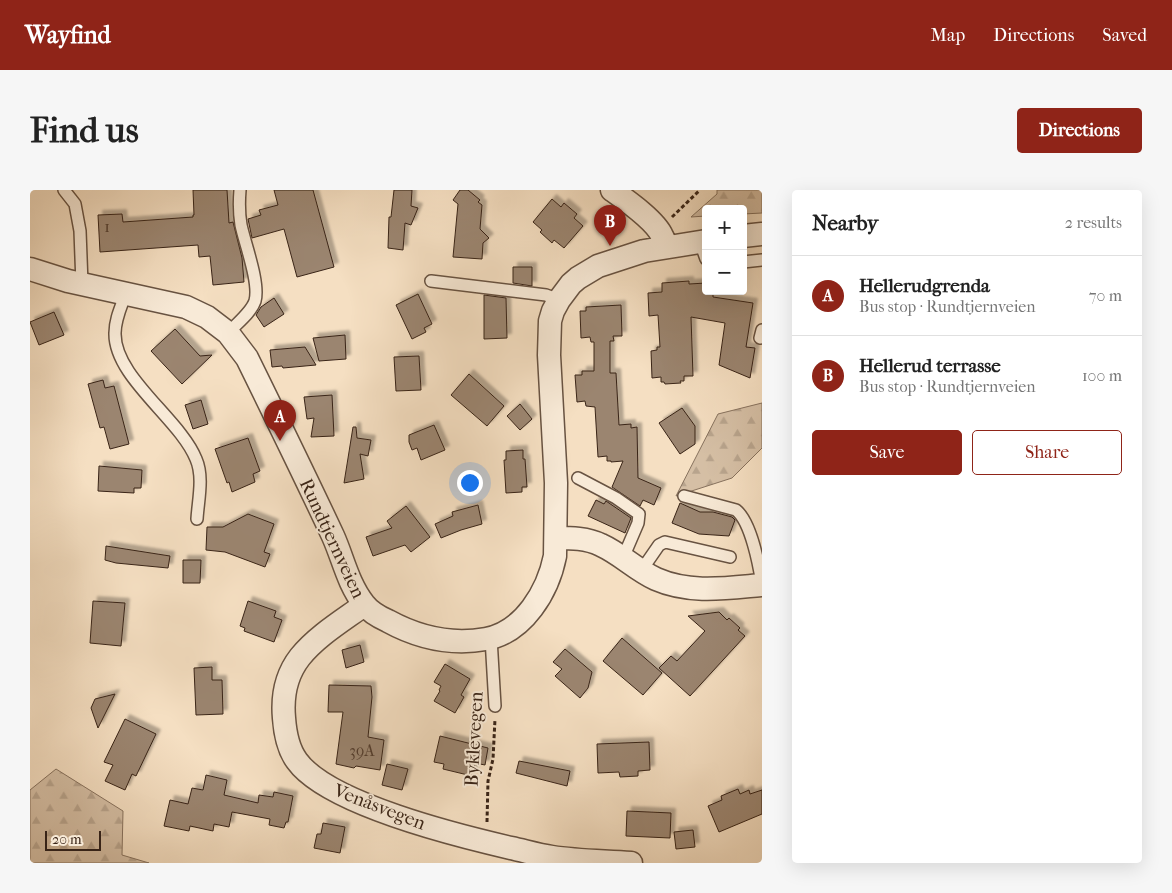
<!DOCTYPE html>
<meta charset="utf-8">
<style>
body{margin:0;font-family:"IM FELL French Canon",serif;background:#f6f6f6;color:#222}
.controls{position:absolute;right:15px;top:15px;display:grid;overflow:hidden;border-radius:5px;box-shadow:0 5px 20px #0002}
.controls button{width:45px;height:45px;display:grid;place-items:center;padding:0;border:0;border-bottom:1px solid #e0e0e0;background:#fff;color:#222;font:25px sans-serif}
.scale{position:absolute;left:15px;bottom:12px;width:56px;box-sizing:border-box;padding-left:5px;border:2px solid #392417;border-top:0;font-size:14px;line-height:18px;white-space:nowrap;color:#392417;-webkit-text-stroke:4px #f8ead7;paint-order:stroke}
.you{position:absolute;left:439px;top:292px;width:18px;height:18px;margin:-12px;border:4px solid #fff;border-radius:50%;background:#1a73e8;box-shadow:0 0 0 8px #1a73e833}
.badge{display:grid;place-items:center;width:32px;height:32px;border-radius:50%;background:#8f2418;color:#fff;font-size:16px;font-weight:700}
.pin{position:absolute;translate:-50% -41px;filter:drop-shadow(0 1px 2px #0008)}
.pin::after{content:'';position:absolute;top:26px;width:18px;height:15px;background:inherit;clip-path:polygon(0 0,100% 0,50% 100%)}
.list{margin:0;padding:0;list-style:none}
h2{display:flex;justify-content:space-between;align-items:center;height:65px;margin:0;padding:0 20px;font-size:21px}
h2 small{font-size:16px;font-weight:400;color:#767676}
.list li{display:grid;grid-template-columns:32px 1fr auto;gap:15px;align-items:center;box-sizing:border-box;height:80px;padding:0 20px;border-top:1px solid #e0e0e0}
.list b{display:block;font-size:19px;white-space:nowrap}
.list p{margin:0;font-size:16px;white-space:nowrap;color:#767676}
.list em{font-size:16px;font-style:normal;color:#767676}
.actions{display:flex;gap:10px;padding:15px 20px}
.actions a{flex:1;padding:11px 0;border:1px solid #8f2418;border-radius:5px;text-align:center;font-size:18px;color:#8f2418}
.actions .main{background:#8f2418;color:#fff}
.map{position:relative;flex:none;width:732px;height:673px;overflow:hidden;border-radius:5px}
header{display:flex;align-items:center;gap:30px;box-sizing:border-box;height:70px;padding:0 25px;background:#8f2418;color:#fff}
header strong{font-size:24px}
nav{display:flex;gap:28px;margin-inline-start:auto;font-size:18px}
.intro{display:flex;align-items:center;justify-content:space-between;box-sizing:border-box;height:120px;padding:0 30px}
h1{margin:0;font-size:35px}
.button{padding:12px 22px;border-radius:5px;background:#8f2418;color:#fff;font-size:18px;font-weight:700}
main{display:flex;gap:30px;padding:0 30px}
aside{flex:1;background:#fff;border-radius:5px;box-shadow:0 5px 20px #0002}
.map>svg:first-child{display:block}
.forest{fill:url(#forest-firs);stroke:#87725e}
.building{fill:#9b8570;stroke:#392417;filter:url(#shadow)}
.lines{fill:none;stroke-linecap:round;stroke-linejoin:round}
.service-casing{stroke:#685342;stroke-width:14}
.minor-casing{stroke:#685342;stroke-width:25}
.path{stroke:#392417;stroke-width:3;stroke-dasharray:4 2.5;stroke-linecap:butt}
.service{stroke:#f8ead7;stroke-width:11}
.minor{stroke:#f8ead7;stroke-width:22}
.labels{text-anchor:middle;stroke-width:4;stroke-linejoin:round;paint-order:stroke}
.number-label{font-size:16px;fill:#523c2d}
.street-label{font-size:19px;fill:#392417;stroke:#f8ead7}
</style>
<header>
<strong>Wayfind</strong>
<nav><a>Map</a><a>Directions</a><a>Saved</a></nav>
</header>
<div class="intro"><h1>Find us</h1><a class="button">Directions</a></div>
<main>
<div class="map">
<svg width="732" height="673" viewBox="0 0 732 673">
<defs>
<pattern id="forest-firs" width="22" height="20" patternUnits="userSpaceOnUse" patternTransform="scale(1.25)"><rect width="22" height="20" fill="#d5bfa5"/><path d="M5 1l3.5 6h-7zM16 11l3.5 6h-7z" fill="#b8a48d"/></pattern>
<filter id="shadow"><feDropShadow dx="4.5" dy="-4.5" stdDeviation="1" flood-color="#0004"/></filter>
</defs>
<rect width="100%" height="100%" fill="#f5dfc2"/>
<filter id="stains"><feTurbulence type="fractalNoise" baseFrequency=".004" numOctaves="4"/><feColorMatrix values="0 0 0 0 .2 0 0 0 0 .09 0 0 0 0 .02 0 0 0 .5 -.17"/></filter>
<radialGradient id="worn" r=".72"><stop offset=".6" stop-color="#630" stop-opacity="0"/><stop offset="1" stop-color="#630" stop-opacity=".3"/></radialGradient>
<!-- forest -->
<path class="forest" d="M687 0H732V23L713 24V19H676V26L661 27 687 4Z
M732 213V258L702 288 646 306 688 224Z
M26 579 93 621 92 665 119 673H0V600Z"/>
<!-- building -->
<path class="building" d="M163 0H197L199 33 203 32 212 68 214 92 183 95 180 66 169 67 168 55 70 62 68 25 92 24 93 32 163 27V25H164Z
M244 0H283L304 77 267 87 254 39 222 48 218 29 231 25 229 20 248 15Z
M364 0H382L381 16 388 18 381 35 375 33 373 60 358 58 359 27H361Z
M430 0H438L450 10 448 12 452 15 450 39 459 48 453 53 452 69 423 67 428 14 423 10Z
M522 9 531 17 534 13 547 24 544 28 553 36 534 58 524 50 522 53 510 42 512 40 503 32Z
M483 77H502V96L483 93Z
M659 91V94L676 93V101H683V107L723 113 716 157 725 158 720 188 689 175 695 133 661 127 663 186H654V191H650L651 193 635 194 634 192H631V187L622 188 621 161 627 160V157H630L628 125 619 126 618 103 632 102V93Z
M388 104 402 134 394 138 396 142 382 149 366 115Z
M454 105 476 108 477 148 454 149Z
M244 108 254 124 234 137 226 125 231 117Z
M591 115 592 146H583L584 151H580V183H586L589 235 601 234V238L607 237 608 288 631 298 624 315 613 310 610 316 582 297 593 271 581 272V271H577V266L568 267 565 217 556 216 555 211 547 212 545 185H552V181H564V152H561L560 147 551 148 550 121H556V117Z
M24 122 34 145 9 155 0 132Z
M145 139 170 166 182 165 152 194 121 161Z
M315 145 316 169 289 171 283 148Z
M275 157 286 175 253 178 252 176 242 177 240 160Z
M389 166 391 200 366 201 364 167Z
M439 184 474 216 457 236 421 205Z
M73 190 75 198 84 196 99 254 80 259 74 237 70 238 58 194Z
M302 205 304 246 281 247 284 228 277 229 274 207Z
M171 210 178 234 163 239 155 215Z
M490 214 502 229 490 240 477 226Z
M652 218 665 236V254L650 264 629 233Z
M404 235 415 260 391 270 387 258 382 260 379 252V245Z
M323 237H326L327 248 341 250 338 266 330 264 334 289 314 293Z
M218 248 230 281 223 284 225 292 202 302 199 292 197 293 185 259Z
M493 260V269H495L497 297H492V302L476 303 474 270H476V261Z
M69 276 112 280 111 298H104V303L68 301Z
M566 310 574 314 576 311 601 328 595 343 558 326Z
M650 313 670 322H683L702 327 705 330 699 346 669 344 642 333Z
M448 315 452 334 431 340 411 348 405 334 423 326 422 322Z
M376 316 400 347 381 362 375 355 343 366 336 347 362 338 357 331Z
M218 324 244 334 234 362 240 364 235 377 195 362 176 360 177 337H193Z
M76 356 140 366 138 378 86 373 75 370Z
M153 370H171L170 393H153Z
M63 411 95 413 91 456 60 453Z
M218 411 246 421 244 427 252 430 244 452 214 441 215 438 210 436Z
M689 422 697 430 699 428 710 438 708 440 715 446 660 506 629 478 641 466 647 471 675 441 658 426Z
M592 448 632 483 613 505 573 471Z
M330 455 334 472 316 478 312 460Z
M535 459 562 482 558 498 550 508 525 486 532 479 523 472Z
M415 474 440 489 431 505 434 507 425 523 404 511 410 501 409 500 411 496 404 492Z
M182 477V490H192L193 524 166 525 164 478Z
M299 495 341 496 342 507 338 547 354 550 350 580 326 576 324 578 306 574 313 522H298Z
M85 504 68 538 61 518 65 509Z
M95 529 126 544 106 586 102 584 95 600 75 591 83 575 74 572Z
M410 546 458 558 455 575 445 573 442 586 413 579 414 574 404 572Z
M619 552 620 580 608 581V586L590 587 589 582 568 583 567 554Z
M489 571 540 581 537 596 486 583Z
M357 574 378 579 372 600 352 595Z
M176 585 197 590 194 605 228 613 229 605 243 607 244 602 263 606 258 632H256L254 638 239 635 240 629 202 622 199 637 184 634 183 641 160 636 159 641 134 636 140 610 158 614 162 598 173 600Z
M708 599 710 604 719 600 720 604 732 600V624L689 642 678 616 692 610 691 606Z
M597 621 641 623 640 648 596 646Z
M293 633 315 637 310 663 284 658 287 644H291Z
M663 640 665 657 646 659 644 642Z"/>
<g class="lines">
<!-- service casing -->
<g class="service-casing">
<path id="service" d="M34 0 45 14 50 41 52 94
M670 52 676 69
M713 72 732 70
M401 91 516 105 529 110
M96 103C91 117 85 129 85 143 84 187 150 229 166 269 174 287 168 311 167 329
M198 143C206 134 221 123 225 111 230 93 215 54 211 35 209 23 209 12 210 0
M730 148 732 140
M548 288 586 308 609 324 608 333 593 368
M654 306 706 320C721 332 729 375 732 394
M611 381 629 355 635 352 700 367
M461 448 465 516"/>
</g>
<!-- minor casing -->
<g class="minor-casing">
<path id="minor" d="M582 0C596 10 626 31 632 46 634 49 635 54 636 57
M713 46 732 44
M0 79 38 91 156 117 177 127 198 143 217 168C246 227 275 286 303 346 313 368 318 394 334 414 340 422 349 427 358 431 389 448 422 455 456 449 494 442 518 401 525 366L526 293 519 165 520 131 523 121 529 110 541 94 548 88 568 76 614 61 676 51
M526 348C541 348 557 348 571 355 591 364 606 380 626 389 660 404 697 398 732 395
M334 415C312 431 287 446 270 467 256 485 252 506 254 528 255 542 258 559 267 571 298 614 429 646 481 658 495 661 508 665 522 667 548 671 575 671 601 673"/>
</g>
<!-- path -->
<path class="path" d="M642 27 670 0
M457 632 458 591 463 569 465 529"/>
<!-- service -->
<use href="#service" class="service"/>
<!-- minor -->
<use href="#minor" class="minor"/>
</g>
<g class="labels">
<!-- number labels -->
<g class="number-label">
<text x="77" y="42">1</text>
<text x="332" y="566">39A</text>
</g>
<!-- street labels -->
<g class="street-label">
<text transform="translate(303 348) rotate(65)" y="7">Rundtjernveien</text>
<text transform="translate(443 549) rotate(-87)" y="7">Byklevegen</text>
<text transform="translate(350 616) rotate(21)" y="7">Venåsvegen</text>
</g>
</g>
<rect width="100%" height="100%" filter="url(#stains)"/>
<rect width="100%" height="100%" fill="url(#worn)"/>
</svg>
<div class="controls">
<button>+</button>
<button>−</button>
</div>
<div class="scale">20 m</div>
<div class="you"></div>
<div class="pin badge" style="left:250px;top:251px">A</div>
<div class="pin badge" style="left:580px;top:56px">B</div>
</div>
<aside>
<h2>Nearby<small>2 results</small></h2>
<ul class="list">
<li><span class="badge">A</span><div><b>Hellerudgrenda</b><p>Bus stop · Rundtjernveien</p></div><em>70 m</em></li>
<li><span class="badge">B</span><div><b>Hellerud terrasse</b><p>Bus stop · Rundtjernveien</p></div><em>100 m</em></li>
</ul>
<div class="actions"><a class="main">Save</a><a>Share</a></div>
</aside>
</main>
